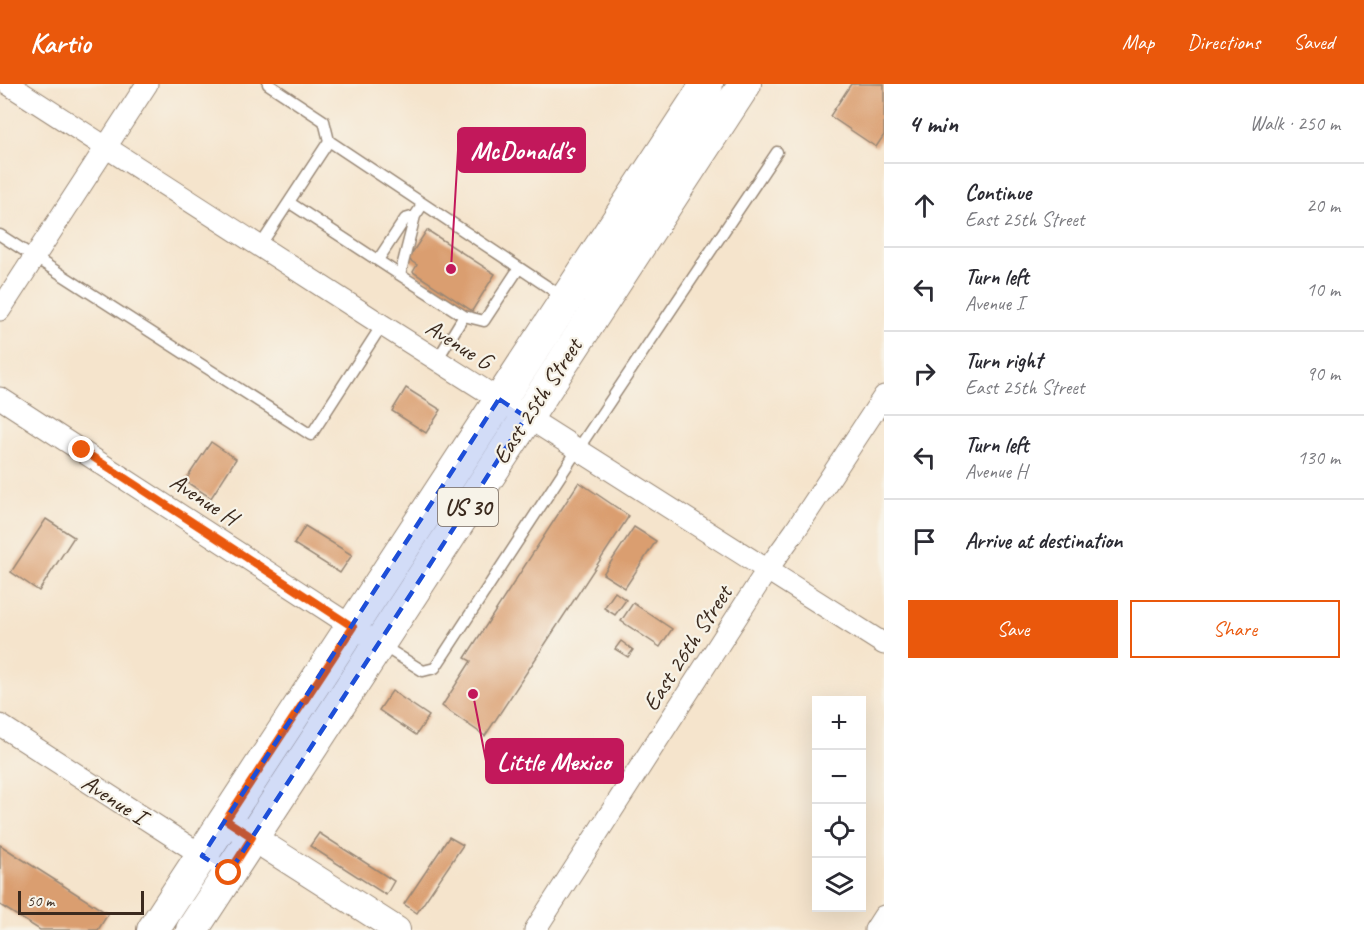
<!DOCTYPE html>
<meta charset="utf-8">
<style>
body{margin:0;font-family:Caveat,sans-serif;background:#f2f2f3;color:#2b2b33}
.controls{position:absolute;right:18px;bottom:18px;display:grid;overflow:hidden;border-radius:0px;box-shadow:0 6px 24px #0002}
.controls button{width:54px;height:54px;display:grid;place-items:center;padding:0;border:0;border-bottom:2px solid #e1e1e2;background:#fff;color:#2b2b33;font:30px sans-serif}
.scale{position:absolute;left:18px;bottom:15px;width:126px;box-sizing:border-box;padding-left:6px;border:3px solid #3b2a1e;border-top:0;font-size:16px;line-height:21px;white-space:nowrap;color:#3b2a1e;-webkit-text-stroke:4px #f7f3e8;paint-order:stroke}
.stop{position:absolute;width:18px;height:18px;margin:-14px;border:4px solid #ea580c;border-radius:50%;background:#fff}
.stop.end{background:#ea580c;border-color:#fff;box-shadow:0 2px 6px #0008}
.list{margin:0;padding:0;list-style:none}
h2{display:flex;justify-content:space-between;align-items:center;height:78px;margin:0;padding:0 24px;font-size:26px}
h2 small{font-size:20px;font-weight:400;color:#7c7c81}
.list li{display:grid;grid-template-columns:39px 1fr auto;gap:18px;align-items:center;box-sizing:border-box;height:84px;padding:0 24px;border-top:2px solid #e1e1e2}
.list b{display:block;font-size:22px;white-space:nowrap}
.list p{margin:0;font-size:20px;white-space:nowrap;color:#7c7c81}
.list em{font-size:20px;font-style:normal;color:#7c7c81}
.actions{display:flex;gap:12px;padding:18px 24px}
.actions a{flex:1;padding:14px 0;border:2px solid #ea580c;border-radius:0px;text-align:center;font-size:21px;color:#ea580c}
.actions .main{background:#ea580c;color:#fff}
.icon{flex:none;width:33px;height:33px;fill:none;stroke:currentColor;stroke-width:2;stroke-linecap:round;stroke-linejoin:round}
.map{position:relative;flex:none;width:884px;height:846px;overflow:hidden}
header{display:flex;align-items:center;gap:36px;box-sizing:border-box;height:84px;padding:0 30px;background:#ea580c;color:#fff}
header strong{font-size:28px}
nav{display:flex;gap:33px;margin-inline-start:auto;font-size:21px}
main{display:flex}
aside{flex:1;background:#fff}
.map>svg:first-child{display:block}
.building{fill:#da9e70}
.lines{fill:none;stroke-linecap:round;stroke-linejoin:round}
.service-casing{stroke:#988775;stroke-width:13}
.minor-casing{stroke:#988775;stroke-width:23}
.tertiary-casing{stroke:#988775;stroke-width:28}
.primary-casing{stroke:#988775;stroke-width:34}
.service{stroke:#fff;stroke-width:10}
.minor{stroke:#fff;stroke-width:21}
.tertiary{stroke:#fff;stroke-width:26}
.primary{stroke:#fff;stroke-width:32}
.route{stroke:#ea580c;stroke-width:8}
.marked{fill:#1d4ed8;fill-opacity:0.2;stroke:#1d4ed8;stroke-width:4.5;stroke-dasharray:12 8;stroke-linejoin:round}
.labels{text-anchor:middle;stroke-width:4.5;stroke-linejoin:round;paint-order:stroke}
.shield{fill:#f7f3e8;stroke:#73665b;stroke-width:1.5}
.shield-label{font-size:22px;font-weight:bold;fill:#3b2a1e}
.street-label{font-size:24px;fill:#3b2a1e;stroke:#f7f3e8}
.leader{fill:none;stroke:#c2185b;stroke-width:2}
.callout-dot{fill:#c2185b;stroke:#f7f3e8;stroke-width:2}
.callout{fill:#c2185b;stroke:#c2185b;stroke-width:2}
.callout-label{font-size:26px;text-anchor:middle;font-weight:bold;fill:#fff}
</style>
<header>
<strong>Kartio</strong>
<nav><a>Map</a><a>Directions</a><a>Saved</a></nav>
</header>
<main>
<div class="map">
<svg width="884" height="846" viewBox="0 0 884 846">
<rect width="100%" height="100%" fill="#f7f3e8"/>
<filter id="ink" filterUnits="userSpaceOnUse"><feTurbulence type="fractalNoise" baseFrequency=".0167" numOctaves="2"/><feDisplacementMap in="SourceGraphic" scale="12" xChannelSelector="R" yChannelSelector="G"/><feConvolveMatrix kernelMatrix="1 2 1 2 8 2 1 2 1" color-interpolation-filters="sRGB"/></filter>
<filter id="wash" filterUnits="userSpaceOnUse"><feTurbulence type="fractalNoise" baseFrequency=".008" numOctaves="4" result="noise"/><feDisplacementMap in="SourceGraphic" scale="24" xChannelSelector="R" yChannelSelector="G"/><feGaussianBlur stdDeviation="1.35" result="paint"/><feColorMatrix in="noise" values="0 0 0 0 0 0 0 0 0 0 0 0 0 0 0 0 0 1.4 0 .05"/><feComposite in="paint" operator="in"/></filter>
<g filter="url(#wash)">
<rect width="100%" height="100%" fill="#f5e4cc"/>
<g id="blocks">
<!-- building -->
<path class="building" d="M851 0H884V51L876 63 830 32Z
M427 146 495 190 472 227 413 188 417 181 408 175Z
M406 304 441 326 426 349 392 327Z
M211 358 236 375 211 414 185 397Z
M579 398 629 432 485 652 442 622 471 577 465 574Z
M46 435 74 453 39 507 11 488Z
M305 442 352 471 340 489 294 460Z
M634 443 656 457 625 504 603 490Z
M615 508 626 516 615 531 604 524Z
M633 519 672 545 660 563 621 537Z
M621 557 633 566 628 573 615 565Z
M392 607 429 632 416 651 379 626Z
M319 749 394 797 386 811 310 762Z
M449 753 463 761 417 829 404 820Z
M0 761 108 830 98 846H40L0 821Z"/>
</g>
</g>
<g filter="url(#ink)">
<use href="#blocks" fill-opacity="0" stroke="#988775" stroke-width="1.5"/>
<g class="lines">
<!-- service casing -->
<g class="service-casing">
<path id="service" d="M268 0 324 37 329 57
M290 119 400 191
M423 120 415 132 400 191 464 232
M0 151 311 351 382 241
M260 162 329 57 563 213
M378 176 405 135 415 132
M437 276 464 232 484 237 519 184
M383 562 423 587 435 584 578 365 777 68"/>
</g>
<!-- minor casing -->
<g class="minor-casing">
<path id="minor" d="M8 0 382 241 884 560
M0 226 147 0
M0 314 362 549
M0 641 211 777
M535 846 767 486 795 447 884 312
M875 846 884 832"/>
</g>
<!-- tertiary casing -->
<g class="tertiary-casing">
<path id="tertiary" d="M236 743 397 846"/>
</g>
<!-- primary casing -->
<g class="primary-casing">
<path id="primary" d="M153 846 707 0
M192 846 745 0"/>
</g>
<!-- service -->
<use href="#service" class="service"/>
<!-- minor -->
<use href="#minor" class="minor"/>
<!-- tertiary -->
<use href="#tertiary" class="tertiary"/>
<!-- primary -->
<use href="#primary" class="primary"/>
</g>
</g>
<g class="lines" filter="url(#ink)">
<!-- route -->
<path class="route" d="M82 366 353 543 226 736 252 753 229 789"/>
</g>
<!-- marked area -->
<path class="marked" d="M499 315 526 333 229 789 202 772Z"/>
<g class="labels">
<!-- shield labels -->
<rect class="shield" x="438" y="404" width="60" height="38" rx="4.5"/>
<g class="shield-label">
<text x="468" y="431">US 30</text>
</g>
<!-- street labels -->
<g class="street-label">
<text transform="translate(459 260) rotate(32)" y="8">Avenue G</text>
<text transform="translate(537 317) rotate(-57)" y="8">East 25th Street</text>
<text transform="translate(204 415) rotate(33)" y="8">Avenue H</text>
<text transform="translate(687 564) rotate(-57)" y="8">East 26th Street</text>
<text transform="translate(114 715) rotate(33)" y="8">Avenue I</text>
</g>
</g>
<!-- callouts -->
<path class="leader" d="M451 185L458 66M473 610L486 677"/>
<g class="callout-dot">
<circle cx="451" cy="185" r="6"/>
<circle cx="473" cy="610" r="6"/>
</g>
<g class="callout">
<rect x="458" y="44" width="127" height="44" rx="6"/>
<rect x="486" y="655" width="137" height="44" rx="6"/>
</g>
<g class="callout-label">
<text x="522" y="75">McDonald's</text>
<text x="554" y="686">Little Mexico</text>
</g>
</svg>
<div class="controls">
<button>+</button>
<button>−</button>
<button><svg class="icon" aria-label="locate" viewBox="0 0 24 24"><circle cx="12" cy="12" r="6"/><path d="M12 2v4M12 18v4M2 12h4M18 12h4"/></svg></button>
<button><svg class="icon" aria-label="layers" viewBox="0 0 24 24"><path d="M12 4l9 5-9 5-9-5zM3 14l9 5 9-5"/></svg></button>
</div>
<div class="scale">50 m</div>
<div class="stop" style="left:229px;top:789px"></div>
<div class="stop end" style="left:82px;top:366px"></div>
</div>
<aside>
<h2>4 min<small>Walk · 250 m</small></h2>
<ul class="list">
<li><svg class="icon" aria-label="ahead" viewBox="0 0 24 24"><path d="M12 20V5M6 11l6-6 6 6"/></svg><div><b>Continue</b><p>East 25th Street</p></div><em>20 m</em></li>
<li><svg class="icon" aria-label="left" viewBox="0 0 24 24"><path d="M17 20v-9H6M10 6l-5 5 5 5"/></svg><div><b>Turn left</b><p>Avenue I</p></div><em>10 m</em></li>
<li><svg class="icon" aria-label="right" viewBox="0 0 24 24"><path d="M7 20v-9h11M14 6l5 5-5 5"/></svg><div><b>Turn right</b><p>East 25th Street</p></div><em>90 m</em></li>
<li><svg class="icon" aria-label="left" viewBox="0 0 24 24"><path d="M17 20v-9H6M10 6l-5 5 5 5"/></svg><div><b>Turn left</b><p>Avenue H</p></div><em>130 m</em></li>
<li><svg class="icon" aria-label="arrive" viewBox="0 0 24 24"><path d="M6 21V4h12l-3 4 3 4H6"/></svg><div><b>Arrive at destination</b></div></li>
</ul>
<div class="actions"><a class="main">Save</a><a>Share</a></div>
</aside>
</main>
